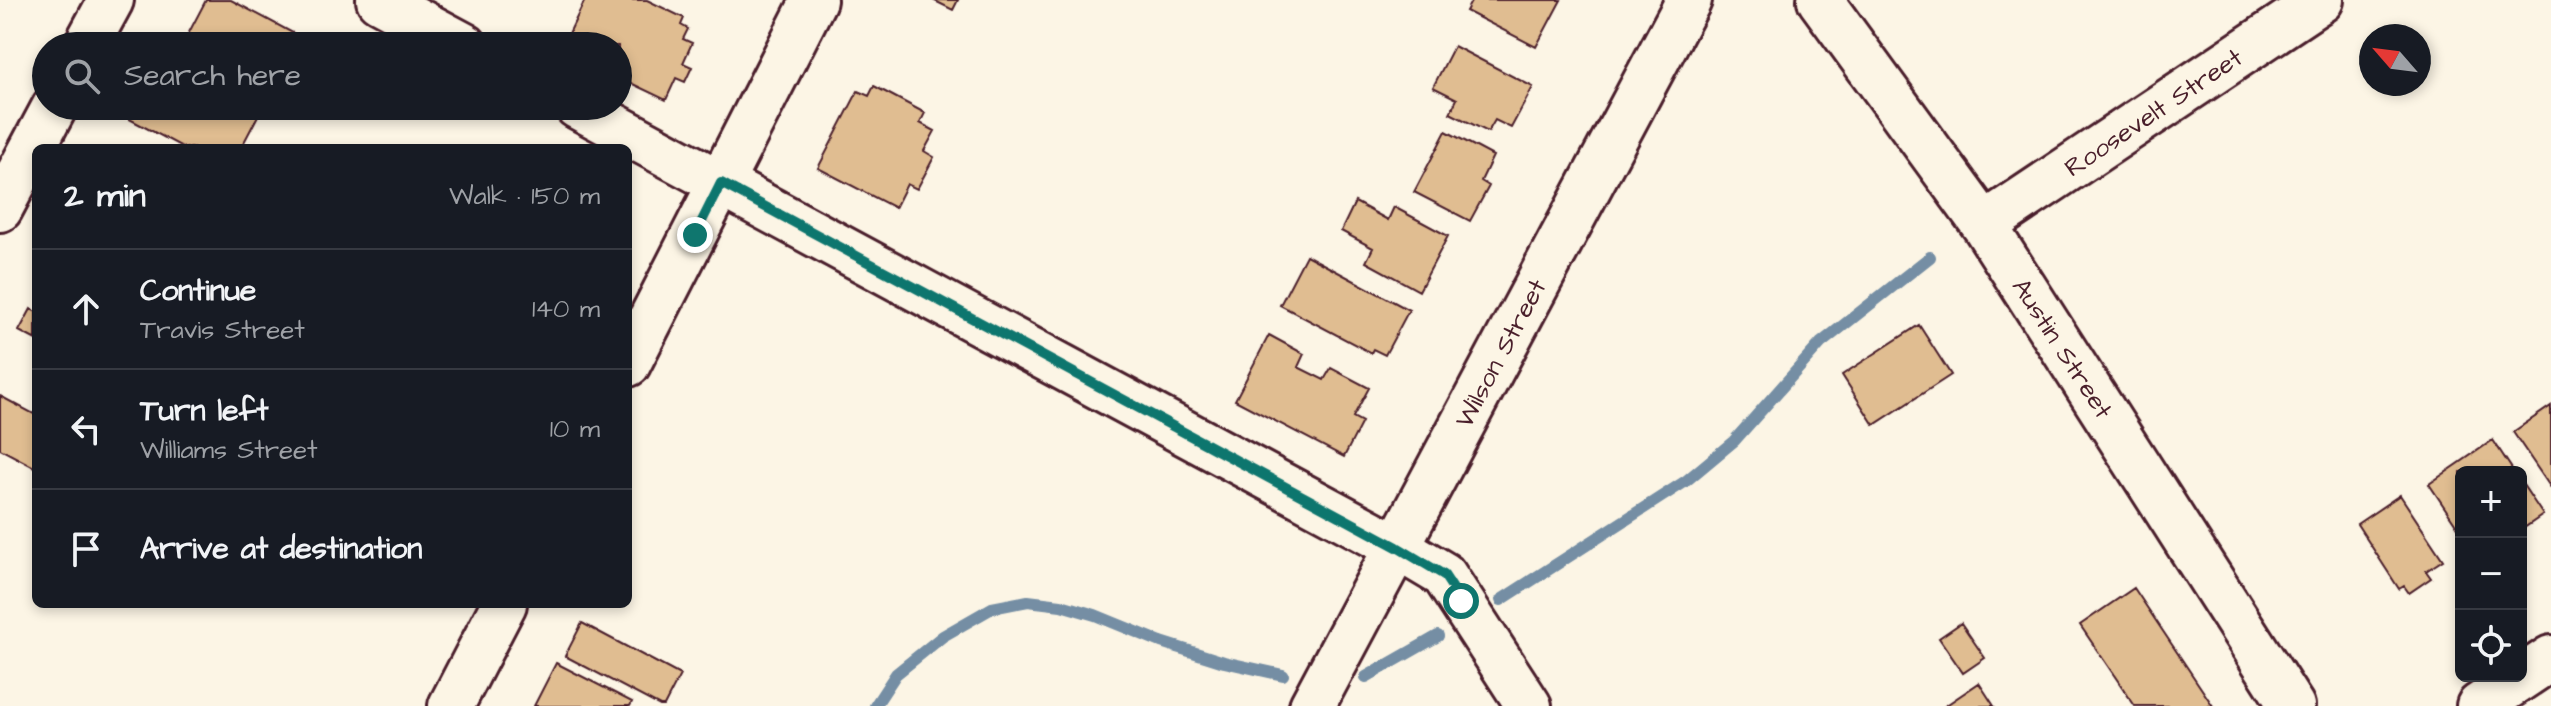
<!DOCTYPE html>
<meta charset="utf-8">
<style>
body{margin:0;font-family:"Architects Daughter",sans-serif;background:#20242c;color:#f1f3f6}
.controls{position:absolute;right:24px;bottom:24px;display:grid;overflow:hidden;border-radius:12px;box-shadow:0 4px 12px #0003}
.controls button{width:72px;height:72px;display:grid;place-items:center;padding:0;border:0;border-bottom:2px solid #363941;background:#171b24;color:#f1f3f6;font:40px sans-serif}
.compass{position:absolute;left:2359px;top:24px;width:72px;height:72px;border-radius:50%;background:#171b24;box-shadow:0 4px 12px #0003;rotate:298deg}
.stop{position:absolute;width:24px;height:24px;margin:-18px;border:6px solid #0f766e;border-radius:50%;background:#fff}
.stop.end{background:#0f766e;border-color:#fff;box-shadow:0 2px 8px #0008}
.list{margin:0;padding:0;list-style:none}
h2{display:flex;justify-content:space-between;align-items:center;height:104px;margin:0;padding:0 32px;font-size:34px}
h2 small{font-size:26px;font-weight:400;color:#9ea1a6}
.list li{display:grid;grid-template-columns:52px 1fr auto;gap:24px;align-items:center;box-sizing:border-box;height:120px;padding:0 32px;border-top:2px solid #363941}
.list b{display:block;font-size:30px;white-space:nowrap}
.list p{margin:0;font-size:26px;white-space:nowrap;color:#9ea1a6}
.list em{font-size:26px;font-style:normal;color:#9ea1a6}
.icon{flex:none;width:44px;height:44px;fill:none;stroke:currentColor;stroke-width:2;stroke-linecap:round;stroke-linejoin:round}
.map{position:relative;flex:none;width:2551px;height:706px;overflow:hidden}
.search{position:absolute;background:#171b24;box-shadow:0 4px 12px #0003;left:32px;top:32px;width:600px;height:88px;display:flex;align-items:center;gap:20px;box-sizing:border-box;padding:0 28px;border-radius:44px;color:#9ea1a6;font-size:30px}
.panel{position:absolute;background:#171b24;box-shadow:0 4px 12px #0003;left:32px;top:144px;width:600px;height:464px;border-radius:12px}
.map>svg:first-child{display:block}
.lines{fill:none;stroke-linecap:round;stroke-linejoin:round}
.stream{stroke:#758ea4;stroke-width:12}
.building{fill:#e0bd91;stroke:#4a1f2b;stroke-width:2}
.minor-casing{stroke:#4a1f2b;stroke-width:50}
.major-casing{stroke:#4a1f2b;stroke-width:50}
.minor{stroke:#fcf5e5;stroke-width:44}
.major{stroke:#fcf5e5;stroke-width:44}
.route{stroke:#0f766e;stroke-width:10}
.labels{text-anchor:middle;stroke-width:6;stroke-linejoin:round;paint-order:stroke}
.street-label{font-size:26px;fill:#4a1f2b;stroke:#fcf5e5}
</style>
<div class="map">
<svg width="2551" height="706" viewBox="0 0 2551 706">
<rect width="100%" height="100%" fill="#fcf5e5"/>
<filter id="ink" filterUnits="userSpaceOnUse"><feTurbulence type="fractalNoise" baseFrequency=".0125" numOctaves="2"/><feDisplacementMap in="SourceGraphic" scale="16" xChannelSelector="R" yChannelSelector="G"/><feConvolveMatrix kernelMatrix="1 2 1 2 8 2 1 2 1" color-interpolation-filters="sRGB"/></filter>
<g filter="url(#ink)">
<g class="lines">
<!-- stream -->
<path class="stream" d="M1501 600 1686 481 1734 441 1821 343 1930 257
M1366 677 1438 636
M875 706 896 674 943 636 992 608 1028 601 1061 605 1095 615 1161 642 1224 662 1283 675"/>
</g>
<!-- building -->
<path class="building" d="M206 0H231L317 46H196L185 40Z
M585 0H647L684 18 681 25 688 29 683 39 692 43 683 63 692 67 685 82 676 78 666 100 618 77V46H563Z
M933 0H958L953 10Z
M1472 0H1561L1536 47 1466 11Z
M1454 46 1533 87 1511 128 1495 120 1488 132 1450 113 1457 99 1433 87Z
M874 86 925 113 920 123 935 131 924 151 934 157 917 189 907 184 895 208 818 168 858 91 869 96Z
M124 106H263L241 148H184L120 114Z
M1446 131 1493 156 1481 181 1489 186 1470 221 1414 192Z
M1355 202 1388 220 1394 207 1448 236 1419 291 1366 262 1373 248 1341 231Z
M1306 255 1409 310 1385 355 1373 349 1371 353 1280 305Z
M31 309 36 312V340L19 331Z
M1919 325 1951 375 1874 425 1842 375Z
M1269 335 1304 354 1298 367 1324 380 1331 368 1369 388 1353 417 1362 422 1344 457 1235 400Z
M0 396 36 415V468L0 449Z
M2551 406V488L2513 432Z
M2493 440 2514 472H2461V532L2429 484Z
M2521 482 2543 515 2521 530Z
M2400 495 2443 560 2426 571 2431 578 2409 593 2404 586 2399 589 2357 524Z
M2134 588 2213 706H2135L2080 625Z
M582 623 680 675 664 706H660L565 656Z
M1961 623 1985 658 1963 673 1939 638Z
M556 663 632 702 630 706H534Z
M1979 683 1994 706H1945Z"/>
<g class="lines">
<!-- minor casing -->
<g class="minor-casing">
<path id="minor" d="M379 0 465 46
M1820 0 1984 225 2292 706
M86 46 111 0
M577 106 1397 547 1444 575 1529 706
M0 209 55 106
M1984 225 2321 0
M628 364 814 0
M451 706 504 604
M1312 706 1689 0"/>
</g>
<!-- major casing -->
<g class="major-casing">
<path id="major" d="M2479 706 2551 658"/>
</g>
<!-- minor -->
<use href="#minor" class="minor"/>
<!-- major -->
<use href="#major" class="major"/>
</g>
</g>
<g class="lines" filter="url(#ink)">
<!-- route -->
<path class="route" d="M695 235 721 183 1397 547 1444 575 1461 601"/>
</g>
<g class="labels">
<!-- street labels -->
<g class="street-label">
<text transform="translate(2153 112) rotate(-34)" y="9">Roosevelt Street</text>
<text transform="translate(2063 348) rotate(57)" y="9">Austin Street</text>
<text transform="translate(1500 353) rotate(-62)" y="9">Wilson Street</text>
</g>
</g>
</svg>
<div class="controls">
<button>+</button>
<button>−</button>
<button><svg class="icon" aria-label="locate" viewBox="0 0 24 24"><circle cx="12" cy="12" r="6"/><path d="M12 2v4M12 18v4M2 12h4M18 12h4"/></svg></button>
</div>
<svg class="compass" viewBox="-18 -18 36 36"><path d="M0-13l5 13h-10z" fill="#e53935"/><path d="M0 13l5-13h-10z" fill="#9ea1a6"/></svg>
<div class="stop" style="left:1461px;top:601px"></div>
<div class="stop end" style="left:695px;top:235px"></div>
<div class="search"><svg class="icon" aria-label="search" viewBox="0 0 24 24"><circle cx="10" cy="10" r="6"/><path d="M15 15l6 6"/></svg>Search here</div>
<section class="panel">
<h2>2 min<small>Walk · 150 m</small></h2>
<ul class="list">
<li><svg class="icon" aria-label="ahead" viewBox="0 0 24 24"><path d="M12 20V5M6 11l6-6 6 6"/></svg><div><b>Continue</b><p>Travis Street</p></div><em>140 m</em></li>
<li><svg class="icon" aria-label="left" viewBox="0 0 24 24"><path d="M17 20v-9H6M10 6l-5 5 5 5"/></svg><div><b>Turn left</b><p>Williams Street</p></div><em>10 m</em></li>
<li><svg class="icon" aria-label="arrive" viewBox="0 0 24 24"><path d="M6 21V4h12l-3 4 3 4H6"/></svg><div><b>Arrive at destination</b></div></li>
</ul>
</section>
</div>
